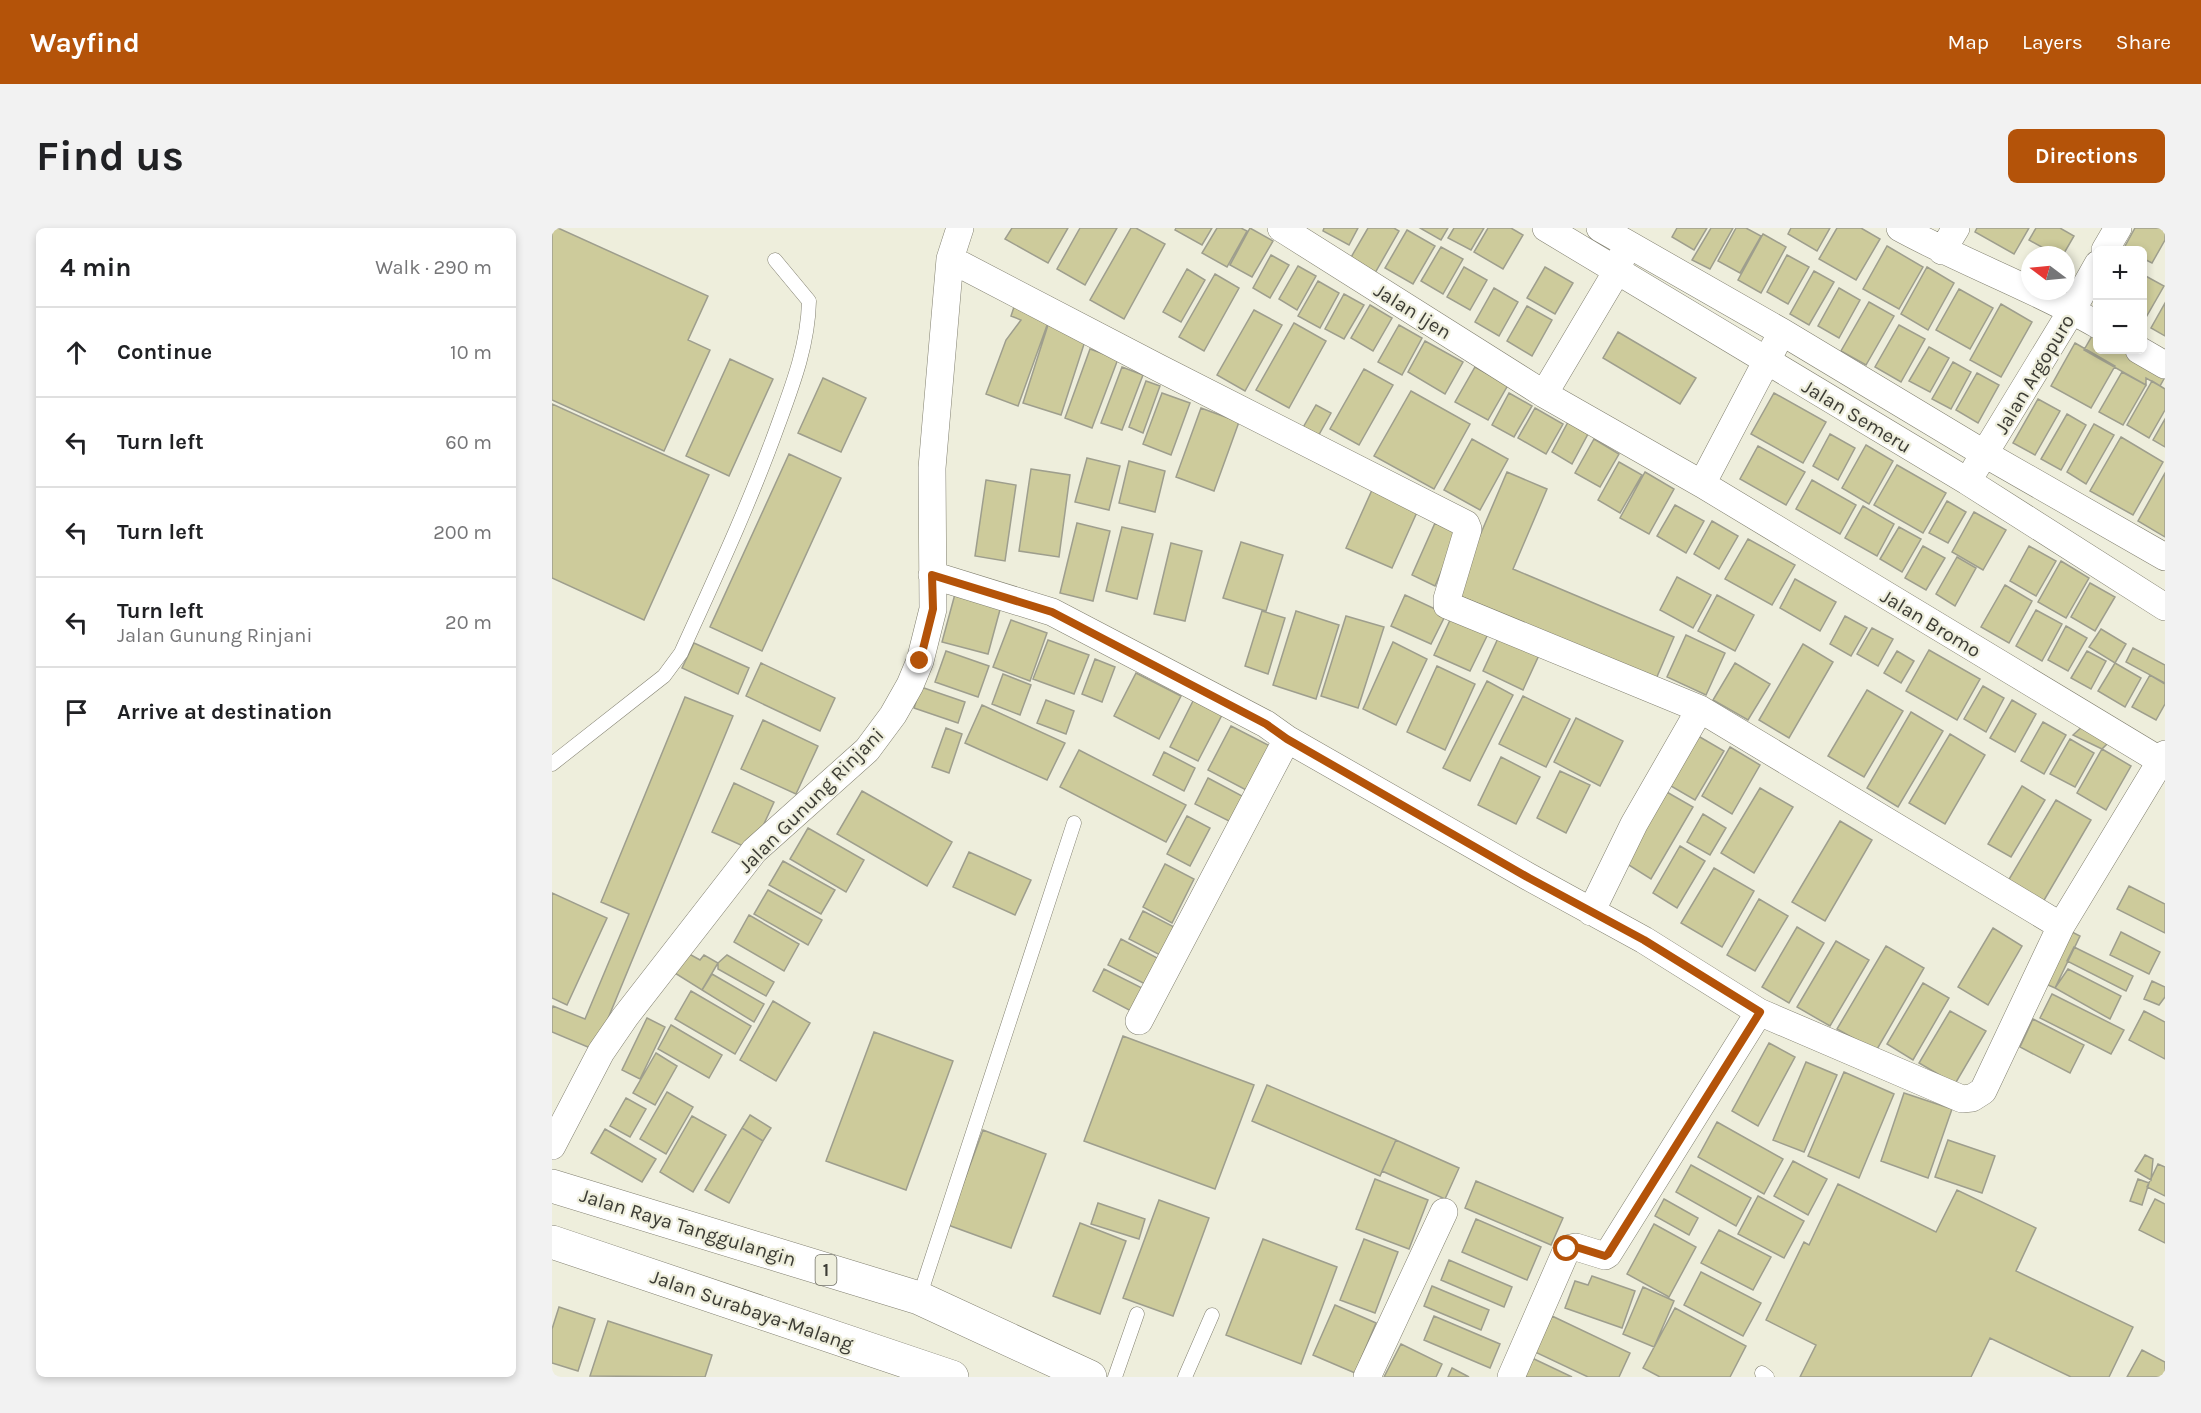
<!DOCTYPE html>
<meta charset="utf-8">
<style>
body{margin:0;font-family:Karla,sans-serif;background:#f2f2f2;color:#202124}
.controls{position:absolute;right:18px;top:18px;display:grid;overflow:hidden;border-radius:9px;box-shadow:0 3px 9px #0003}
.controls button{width:54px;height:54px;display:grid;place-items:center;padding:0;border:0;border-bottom:2px solid #e0e0e0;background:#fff;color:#202124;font:30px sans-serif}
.compass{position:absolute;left:1469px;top:18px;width:54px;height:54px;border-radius:50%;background:#fff;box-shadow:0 3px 9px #0003;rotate:286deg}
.stop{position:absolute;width:18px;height:18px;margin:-14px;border:4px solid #b45309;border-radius:50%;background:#fff}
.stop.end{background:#b45309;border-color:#fff;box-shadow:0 2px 6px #0008}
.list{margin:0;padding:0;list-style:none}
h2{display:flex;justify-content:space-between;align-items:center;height:78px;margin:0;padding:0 24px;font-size:26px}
h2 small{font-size:20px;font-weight:400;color:#757577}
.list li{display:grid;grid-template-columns:39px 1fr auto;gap:18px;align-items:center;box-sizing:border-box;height:90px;padding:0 24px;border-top:2px solid #e0e0e0}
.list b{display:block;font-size:22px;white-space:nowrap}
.list p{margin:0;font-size:20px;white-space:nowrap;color:#757577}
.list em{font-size:20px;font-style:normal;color:#757577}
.icon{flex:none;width:33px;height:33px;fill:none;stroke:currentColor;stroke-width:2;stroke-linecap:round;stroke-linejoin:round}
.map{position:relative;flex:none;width:1613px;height:1149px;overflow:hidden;border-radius:9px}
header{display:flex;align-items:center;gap:36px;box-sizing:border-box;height:84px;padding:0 30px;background:#b45309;color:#fff}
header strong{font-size:28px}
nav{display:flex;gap:33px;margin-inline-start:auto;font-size:21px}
.intro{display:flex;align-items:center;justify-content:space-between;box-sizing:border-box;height:144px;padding:0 36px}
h1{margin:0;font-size:42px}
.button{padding:15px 27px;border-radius:9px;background:#b45309;color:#fff;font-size:21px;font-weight:700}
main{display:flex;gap:36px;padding:0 36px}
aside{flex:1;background:#fff;border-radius:9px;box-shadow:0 3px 9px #0003}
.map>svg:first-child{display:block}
.building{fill:#cdcb9b;stroke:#9e9e8d;stroke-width:1.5}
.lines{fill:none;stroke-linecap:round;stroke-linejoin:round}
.lane-casing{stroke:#807f6f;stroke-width:15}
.street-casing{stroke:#807f6f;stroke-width:28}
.highway-casing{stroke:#807f6f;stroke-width:34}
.lane{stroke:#fff;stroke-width:14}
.street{stroke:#fff;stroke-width:27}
.highway{stroke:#fff;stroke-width:33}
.route{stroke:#b45309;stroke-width:8}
.labels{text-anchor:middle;stroke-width:4.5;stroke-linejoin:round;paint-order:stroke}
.shield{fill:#eeeedc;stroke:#717167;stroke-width:1.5}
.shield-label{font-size:18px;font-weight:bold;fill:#3c3c35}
.street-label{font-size:20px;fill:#3c3c35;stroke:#eeeedc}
</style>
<header>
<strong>Wayfind</strong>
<nav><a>Map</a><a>Layers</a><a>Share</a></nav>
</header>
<div class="intro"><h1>Find us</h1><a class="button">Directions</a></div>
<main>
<aside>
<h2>4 min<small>Walk · 290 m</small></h2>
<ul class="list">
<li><svg class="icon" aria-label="ahead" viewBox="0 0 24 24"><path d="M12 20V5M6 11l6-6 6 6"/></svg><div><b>Continue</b></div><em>10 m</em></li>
<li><svg class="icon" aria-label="left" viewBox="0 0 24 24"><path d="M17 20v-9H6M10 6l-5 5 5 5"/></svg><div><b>Turn left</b></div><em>60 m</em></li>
<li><svg class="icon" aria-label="left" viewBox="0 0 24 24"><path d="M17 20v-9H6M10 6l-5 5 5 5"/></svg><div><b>Turn left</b></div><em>200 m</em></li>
<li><svg class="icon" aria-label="left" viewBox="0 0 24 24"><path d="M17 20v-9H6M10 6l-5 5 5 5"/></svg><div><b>Turn left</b><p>Jalan Gunung Rinjani</p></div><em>20 m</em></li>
<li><svg class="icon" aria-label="arrive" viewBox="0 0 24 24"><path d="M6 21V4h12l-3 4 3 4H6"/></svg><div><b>Arrive at destination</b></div></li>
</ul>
</aside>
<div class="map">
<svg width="1613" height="1149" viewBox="0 0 1613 1149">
<rect width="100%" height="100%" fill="#eeeedc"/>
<!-- building -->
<path class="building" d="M0 0H6L156 68 136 112 158 122 112 223 0 172Z
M460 0H516L496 35 453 11Z
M528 0H565L533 57 505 41Z
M579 0H584L613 16 572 91 538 72Z
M624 0H660L650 17 623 2Z
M665 0H689L695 3 675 39 650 25Z
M698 0 721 13 700 49 678 37Z
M772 0H806L797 17 771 3Z
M816 0H842L847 3 823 45 798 31Z
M868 0H896L889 12Z
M902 0H932L919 22 896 10Z
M936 0H959L971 7 951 41 922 24Z
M1125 0H1155L1142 22 1120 9Z
M1159 0H1181L1158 41 1140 32Z
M1184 0H1194L1209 8 1188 45 1166 33Z
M1239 0H1278L1265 23 1236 6Z
M1285 0H1309L1328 11 1304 52 1267 31Z
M1425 0H1477L1462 26 1423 4Z
M1484 0H1508L1522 8 1511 27H1504L1477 12Z
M1583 0H1608L1613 3V12L1600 35 1590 30V22H1576L1572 20Z
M855 2 883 18 861 56 833 40Z
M1211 6 1234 19 1209 65 1186 52Z
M1335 18 1371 39 1347 81 1311 61Z
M889 19 911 31 891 66 869 53Z
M719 27 737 37 718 70 701 60Z
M1235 27 1257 39 1236 76 1215 64Z
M746 38 764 48 745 82 727 71Z
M912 39 935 52 918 82 895 69Z
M993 39 1021 55 1003 86 975 70Z
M1375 39 1402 55 1376 102 1349 86Z
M635 41 653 52 629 94 611 84Z
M1262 43 1282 54 1257 97 1238 86Z
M663 46 687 60 652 123 627 109Z
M1590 46 1612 58 1593 91 1590 90Z
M766 53 787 65 768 100 746 88Z
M942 60 966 74 947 108 923 94Z
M1287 60 1308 72 1287 110 1266 98Z
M1407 61 1441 80 1418 121 1384 102Z
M792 66 812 77 792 111 773 101Z
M1317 74 1342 88 1314 137 1289 123Z
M1613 75V108L1599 100Z
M463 76 498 89 466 178 434 166 454 112 469 92 459 88Z
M1449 76 1480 94 1449 149 1418 132Z
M818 77 840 90 821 123 799 110Z
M975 78 1000 92 980 128 955 113Z
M702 82 730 97 693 163 665 147Z
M742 95 774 113 737 180 704 162Z
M496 97 534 110 509 187 471 175Z
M847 97 870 110 850 147 826 134Z
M1347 97 1373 111 1349 154 1323 139Z
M1544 101 1546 122H1578L1613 149 1608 158 1594 150V157L1532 122Z
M1066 104 1144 150 1128 176 1051 130Z
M873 113 911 134 893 166 856 144Z
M1523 115 1563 138 1539 180 1499 158Z
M1377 119 1397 130 1378 164 1357 153Z
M538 121 566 131 540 200 513 190Z
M178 131 221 151 177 248 134 228Z
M1401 134 1419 144 1399 181 1380 171Z
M570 139 591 147 570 202 549 195Z
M923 139 956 157 936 192 903 174Z
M812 141 841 157 807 217 778 201Z
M1570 144 1594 157 1571 197 1547 184Z
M1425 145 1447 157 1426 195 1404 182Z
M271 150 314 170 289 224 246 205Z
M594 153 608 158 591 205 577 199Z
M1600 153 1613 161V182L1597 210 1575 197Z
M859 163 918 196 882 261 822 228Z
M610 165 638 175 619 227 591 216Z
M957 165 980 178 962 209 940 197Z
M1222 165 1274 194 1251 235 1199 206Z
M1486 171 1508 183 1483 227 1461 215Z
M0 176 157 247 92 392 0 350Z
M764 177 779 185 764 212 749 203Z
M649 180 687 194 662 263 624 249Z
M983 180 1011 196 994 226 966 210Z
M1515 186 1534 197 1509 242 1489 231Z
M1613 191V219L1601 212Z
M1016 194 1036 206 1020 236 1000 224Z
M1542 196 1562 207 1534 256 1515 244Z
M1278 206 1303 220 1286 252 1261 238Z
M1569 209 1611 234 1581 287 1538 263Z
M920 211 956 231 928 282 892 262Z
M1042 211 1067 226 1048 259 1023 245Z
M1314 217 1341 233 1317 276 1290 260Z
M1206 218 1253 244 1234 277 1188 251Z
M237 226 289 250 210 423 158 399Z
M535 230 568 238 557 282 523 274Z
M577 233 613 243 603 284 567 275Z
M1067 234 1090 247 1068 285 1046 272Z
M1345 237 1394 265 1371 305 1322 277Z
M479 241 518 247 507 329 467 323Z
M955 244 995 261 961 341 1122 409 1104 451 903 366Z
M1093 244 1122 261 1097 306 1068 290Z
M1613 245V309L1586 293Z
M434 252 464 257 453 333 423 328Z
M1260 252 1304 277 1288 306 1244 281Z
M820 262 866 282 840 340 794 320Z
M1395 273 1414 284 1396 315 1377 305Z
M1123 277 1152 293 1134 325 1105 308Z
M1311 278 1342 296 1325 328 1293 310Z
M1422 284 1454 302 1431 342 1400 324Z
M1160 293 1186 308 1167 341 1142 326Z
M525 295 558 303 541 373 508 365Z
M883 295 906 305 883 358 860 347Z
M570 299 601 306 585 371 554 363Z
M1347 299 1369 311 1350 344 1328 331Z
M1196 311 1243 337 1220 377 1173 351Z
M689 314 731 327 714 383 671 370Z
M619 315 650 323 633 393 602 386Z
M1371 318 1393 330 1374 362 1353 350Z
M1477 318 1504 333 1484 368 1458 353Z
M1405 329 1424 340 1403 378 1384 366Z
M1509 333 1537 350 1514 390 1486 374Z
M1125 349 1159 367 1141 400 1108 382Z
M1243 351 1284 374 1268 403 1228 380Z
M1538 355 1563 369 1543 403 1519 389Z
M1453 357 1480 373 1457 415 1429 399Z
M403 366 449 378 436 426 390 414Z
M853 367 894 386 879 416 839 398Z
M1165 367 1202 387 1183 423 1146 403Z
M1484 382 1510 396 1490 433 1464 418Z
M710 383 733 390 716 446 693 438Z
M744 383 787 397 764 471 721 457Z
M794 388 832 399 806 480 769 468Z
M1293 388 1315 400 1299 428 1278 416Z
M899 390 936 406 918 443 882 427Z
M459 392 495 405 478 453 441 439Z
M1514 398 1535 410 1516 443 1496 432Z
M1320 400 1341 411 1326 438 1305 426Z
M1549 401 1574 416 1563 435 1537 419Z
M948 406 988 425 971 462 931 443Z
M1134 407 1173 425 1154 467 1115 449Z
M496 412 537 427 522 466 481 451Z
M841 414 875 431 844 497 811 481Z
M142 415 197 440 186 466 130 440Z
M1251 416 1281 434 1237 510 1207 492Z
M1581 420 1613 437V455L1574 434Z
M1377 422 1428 451 1405 492 1354 463Z
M394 423 437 438 426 469 383 454Z
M1345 423 1362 433 1349 455 1332 445Z
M1535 423 1554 433 1539 461 1519 450Z
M543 431 563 439 550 474 530 466Z
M209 435 283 470 268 503 194 468Z
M1183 435 1218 456 1196 492 1161 472Z
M1563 435 1589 450 1573 479 1546 463Z
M885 438 923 456 893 522 855 504Z
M584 445 629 468 607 511 562 488Z
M451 446 479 457 468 487 440 476Z
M1598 447 1613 456V476L1604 492 1580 479Z
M935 453 961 467 918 553 891 540Z
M1431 458 1452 470 1434 504 1412 491Z
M369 459 413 474 406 495 362 480Z
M1315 462 1351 483 1312 549 1276 528Z
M971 468 1018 491 994 539 947 516Z
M133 469 181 488 43 822 0 804V781L1 778 33 791 77 686 49 674Z
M642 471 671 485 646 533 618 519Z
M494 472 522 483 514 506 485 495Z
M1460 472 1484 486 1463 524 1438 510Z
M430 477 513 515 495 552 413 515Z
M1359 484 1391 503 1346 579 1315 560Z
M1024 490 1071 513 1048 558 1002 534Z
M211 492 266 518 244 566 189 541Z
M1491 494 1514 507 1492 546 1469 533Z
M1532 497 1560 511 1550 521 1521 507Z
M679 498 718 518 696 563 656 542Z
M394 500 410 506 397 545 380 539Z
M1141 505 1172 523 1143 572 1112 554Z
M1398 506 1433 527 1393 596 1357 575Z
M1518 511 1542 525 1523 559 1498 546Z
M1178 519 1208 537 1180 586 1150 568Z
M1550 521 1579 538 1554 582 1525 565Z
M527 522 634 577 614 614 508 559Z
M612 524 643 540 632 563 601 547Z
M949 529 988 549 964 596 926 577Z
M1008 543 1038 557 1014 605 985 590Z
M656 550 692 569 679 594 643 576Z
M182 555 222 574 200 622 160 604Z
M1470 558 1493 572 1459 629 1436 616Z
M1208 560 1241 579 1202 645 1169 625Z
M310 563 400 614 375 658 285 606Z
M1113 563 1141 579 1099 651 1072 634Z
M1504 572 1539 592 1491 674 1456 653Z
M1151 586 1174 600 1158 627 1135 614Z
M635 588 658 600 638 638 615 626Z
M1288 593 1320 612 1273 693 1240 674Z
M256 600 312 632 294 664 238 631Z
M1128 618 1153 633 1125 680 1101 665Z
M417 624 479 652 463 687 401 659Z
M231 633 283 662 269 686 217 657Z
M613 636 642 651 620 695 591 679Z
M1162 640 1202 663 1170 719 1129 695Z
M1577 658 1613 676V705L1565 681Z
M216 662 270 692 256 717 202 686Z
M0 665 55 690 15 777 0 770Z
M1207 671 1236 688 1203 743 1175 727Z
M591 683 626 701 612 729 577 711Z
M197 687 247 716 232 743 182 714Z
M1245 699 1272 715 1237 775 1210 759Z
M1441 700 1470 718 1436 777 1406 759Z
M1518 703 1528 708 1503 760 1494 756Z
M1569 704 1608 724 1597 746 1558 727Z
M569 711 609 732 595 757 556 737Z
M1284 713 1317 732 1278 798 1245 779Z
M1334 718 1372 740 1324 823 1285 801Z
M1522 719 1581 748 1574 763 1515 733Z
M130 722 148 732 152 727 166 735 150 762 118 742Z
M175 727 222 754 214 768 166 741V735Z
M552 741 590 760 579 783 541 763Z
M1516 741 1569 768 1558 791 1503 760Z
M160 746 212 776 202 794 150 762Z
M1600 753 1613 759V769L1607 777 1592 771Z
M1371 755 1397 770 1361 832 1335 816Z
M139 763 199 798 183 826 123 791Z
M1500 766 1572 802 1559 826 1488 790Z
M221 773 258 795 224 853 188 832Z
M1398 783 1434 803 1403 856 1367 835Z
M1592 783 1613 794V831L1577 812Z
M95 790 113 799 88 851 70 842Z
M1481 791 1532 817 1518 845 1468 819Z
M119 797 170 827 157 850 106 821Z
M322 804 401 833 354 962 274 933Z
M571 808 702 857 663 961 532 913Z
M1217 815 1243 829 1206 898 1180 883Z
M104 825 125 838 103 877 81 865Z
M1254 834 1285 847 1252 924 1221 912Z
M1292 844 1342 866 1307 950 1256 928Z
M715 857 844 912 828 948 700 893Z
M115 864 141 879 114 926 88 911Z
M1352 865 1400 881 1376 950 1329 933Z
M74 870 94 881 78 909 58 898Z
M198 887 219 900 211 913 190 900Z
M140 888 174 907 141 964 108 944Z
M1165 894 1231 931 1212 966 1146 929Z
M190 900 211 913 177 975 153 962Z
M53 901 104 931 90 954 39 925Z
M431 902 494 926 459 1020 396 997Z
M844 912 907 940 893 971 830 943Z
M1396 912 1443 928 1430 965 1383 949Z
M1593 927 1601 931 1599 952 1583 943Z
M1241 933 1275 951 1256 987 1222 968Z
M1606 936 1613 939V968L1595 959Z
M1139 937 1199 970 1184 998 1124 964Z
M823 951 876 972 857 1021 804 1001Z
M1586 951 1597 955 1590 977 1578 973Z
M924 953 1011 990 999 1017 913 980Z
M1286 956 1384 1004 1405 962 1484 1000 1464 1043 1581 1099 1557 1149H1519L1438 1110 1419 1149H1248L1264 1117 1214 1092 1252 1014 1257 1017Z
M1206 968 1252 993 1232 1030 1186 1006Z
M1112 971 1146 990 1137 1007 1103 988Z
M1603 971 1613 976V1015L1587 1002Z
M607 972 657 990 621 1088 571 1070Z
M546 975 593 991 587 1011 539 996Z
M924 991 989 1019 975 1052 910 1024Z
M528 995 574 1013 548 1086 501 1068Z
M1102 996 1144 1019 1117 1069 1075 1046Z
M1167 1002 1219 1029 1201 1062 1149 1035Z
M711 1011 785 1039 749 1136 674 1107Z
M812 1011 846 1024 823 1085 788 1072Z
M897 1032 960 1059 952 1079 889 1052Z
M1149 1044 1209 1075 1191 1108 1132 1077Z
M1040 1048 1083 1063 1070 1100 1013 1080 1023 1053 1036 1057Z
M880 1058 937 1082 929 1102 872 1078Z
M1091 1059 1122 1073 1102 1119 1071 1106Z
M783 1077 824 1095 803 1145 761 1127Z
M7 1079 43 1091 26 1143 0 1135V1101Z
M1123 1080 1194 1118 1178 1149H1108L1091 1140Z
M882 1088 948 1116 938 1140 872 1112Z
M1000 1088 1078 1125 1067 1149H1036L983 1124Z
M56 1093 160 1127 153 1149 38 1148Z
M849 1116 890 1136 884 1149H832Z
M1590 1122 1613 1134V1149H1575Z
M980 1130 1020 1149H971Z
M900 1140 917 1149H896Z"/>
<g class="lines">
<!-- lane casing -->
<g class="lane-casing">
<path id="lane" d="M0 536 112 448 129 425C163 350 198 275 226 197 241 156 256 117 257 73L223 32
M367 1070 522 595
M1210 1145 1215 1149
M563 1149 585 1086
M633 1149 660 1087"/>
</g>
<!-- street casing -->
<g class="street-casing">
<path id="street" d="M729 0 992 166 1150 256 1609 533
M994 0 1415 253 1613 379
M1048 0 1230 104 1433 226 1613 329
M1348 0C1412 35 1482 60 1546 97
M1553 22 1566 0
M1390 23 1404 0
M398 31 607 140 914 296 916 301 895 371V377L1148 481 1509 698
M1587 122 1613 137
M992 166 1065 43 1071 26
M1423 241 1520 82 1546 36
M1150 256 1223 117
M380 347 500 384 714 496 735 511 977 649 1092 712 1207 784 1410 871 1420 870 1431 863 1509 698 1613 526
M1039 684 1082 596 1148 481
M587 793 735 511
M0 918 49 824 73 789 202 623 315 522 341 487 358 457 368 433 381 381 380 240 398 31 408 0
M815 1149 892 984
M959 1149 1015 1021 1024 1019 1053 1028 1056 1026 1207 784"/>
</g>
<!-- highway casing -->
<g class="highway-casing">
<path id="highway" d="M0 958 367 1070 538 1149
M0 1014 400 1149"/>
</g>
<!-- lane -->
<use href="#lane" class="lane"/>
<!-- street -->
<use href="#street" class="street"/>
<!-- highway -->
<use href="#highway" class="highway"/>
</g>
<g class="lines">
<!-- route -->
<path class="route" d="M368 433 381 381 380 347 500 384 714 496 735 511 977 650 1092 712 1208 784 1056 1026 1053 1028 1024 1019 1015 1021"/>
</g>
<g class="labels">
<!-- shield labels -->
<rect class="shield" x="263.5" y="1027" width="21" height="30" rx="4.5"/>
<g class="shield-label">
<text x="274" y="1048">1</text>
</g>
<!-- street labels -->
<g class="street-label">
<text transform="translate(861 83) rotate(32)" y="7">Jalan Ijen</text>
<text transform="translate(1482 146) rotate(-59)" y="7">Jalan Argopuro</text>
<text transform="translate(1305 188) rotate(31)" y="7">Jalan Semeru</text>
<text transform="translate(1379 395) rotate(31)" y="7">Jalan Bromo</text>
<text transform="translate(259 572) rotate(-45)" y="7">Jalan Gunung Rinjani</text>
<text transform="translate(136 999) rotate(17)" y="7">Jalan Raya Tanggulangin</text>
<text transform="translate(200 1082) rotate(19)" y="7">Jalan Surabaya-Malang</text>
</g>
</g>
</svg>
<div class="controls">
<button>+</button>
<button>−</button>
</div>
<svg class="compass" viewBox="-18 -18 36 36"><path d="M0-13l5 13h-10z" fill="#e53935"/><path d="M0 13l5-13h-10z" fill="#757577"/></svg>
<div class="stop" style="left:1015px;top:1021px"></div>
<div class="stop end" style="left:368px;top:433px"></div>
</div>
</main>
